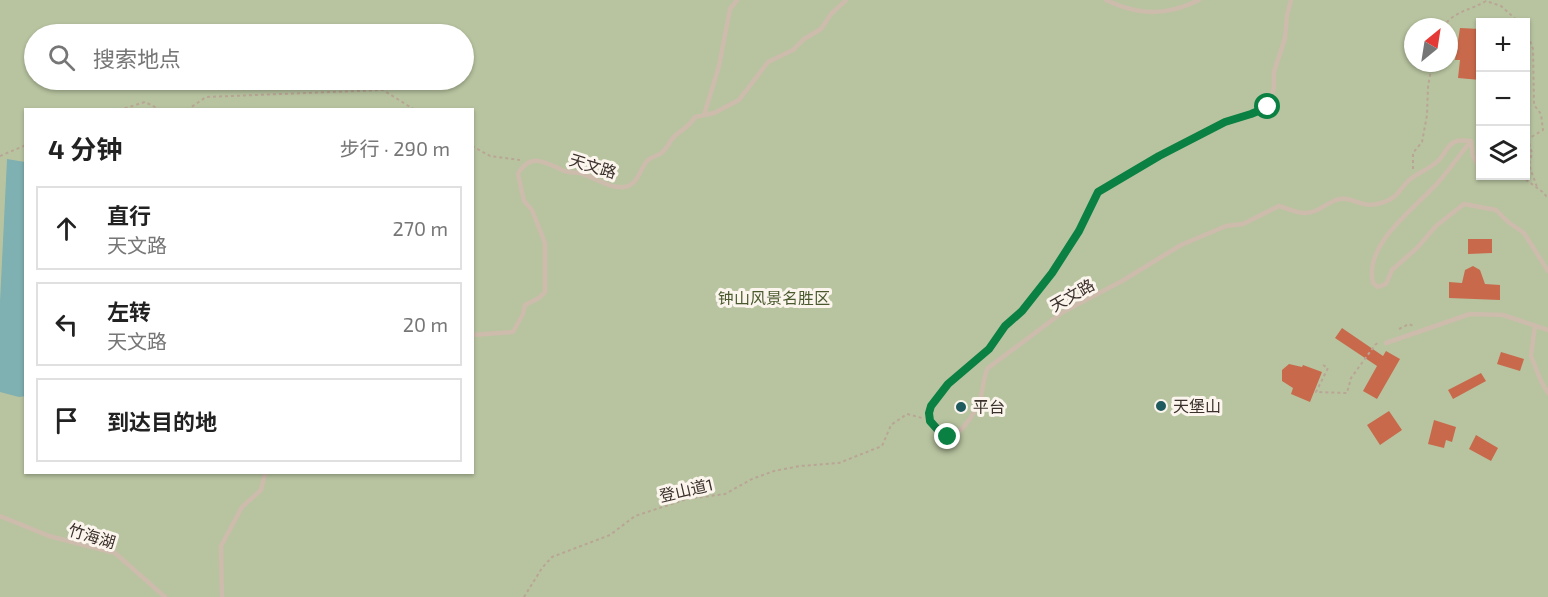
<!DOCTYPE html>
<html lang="zh">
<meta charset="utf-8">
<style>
body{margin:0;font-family:"Exo 2","Noto Sans SC",sans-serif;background:#f2f2f2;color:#222}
.controls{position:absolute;right:18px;top:18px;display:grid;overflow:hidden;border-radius:0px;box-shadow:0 2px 4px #0004}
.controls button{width:54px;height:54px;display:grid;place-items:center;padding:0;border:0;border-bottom:2px solid #e0e0e0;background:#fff;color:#222;font:30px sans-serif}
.compass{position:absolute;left:1404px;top:18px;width:54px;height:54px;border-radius:50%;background:#fff;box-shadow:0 2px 4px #0004;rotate:30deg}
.stop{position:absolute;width:18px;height:18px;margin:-14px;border:4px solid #0b8043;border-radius:50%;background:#fff}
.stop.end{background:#0b8043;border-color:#fff;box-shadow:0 2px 6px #0008}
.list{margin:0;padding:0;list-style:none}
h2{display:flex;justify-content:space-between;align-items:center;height:78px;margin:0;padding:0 24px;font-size:26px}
h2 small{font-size:20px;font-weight:400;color:#767676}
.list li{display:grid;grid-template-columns:39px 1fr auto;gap:18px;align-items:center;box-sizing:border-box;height:84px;margin:0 12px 12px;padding:0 12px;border:2px solid #e0e0e0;border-radius:0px}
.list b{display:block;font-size:22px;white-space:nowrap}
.list p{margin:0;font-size:20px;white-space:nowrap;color:#767676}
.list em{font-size:20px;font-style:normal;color:#767676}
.icon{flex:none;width:33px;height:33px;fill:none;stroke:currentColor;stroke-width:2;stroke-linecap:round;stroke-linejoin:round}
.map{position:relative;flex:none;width:1548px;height:597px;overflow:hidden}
.search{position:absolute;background:#fff;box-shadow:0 2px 4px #0004;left:24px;top:24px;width:450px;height:66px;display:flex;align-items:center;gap:15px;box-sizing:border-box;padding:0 21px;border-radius:33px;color:#767676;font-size:22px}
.panel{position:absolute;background:#fff;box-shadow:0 2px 4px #0004;left:24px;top:108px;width:450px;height:366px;border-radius:0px}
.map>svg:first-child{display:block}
.green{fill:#b8c4a0;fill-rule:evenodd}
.water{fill:#7fb0b2}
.building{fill:#c8694b}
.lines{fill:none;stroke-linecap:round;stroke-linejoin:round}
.path{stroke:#b9a596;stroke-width:2;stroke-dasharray:3 3;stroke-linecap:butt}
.lane{stroke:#cdbbac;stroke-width:4.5}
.route{stroke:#0b8043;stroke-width:8}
.poi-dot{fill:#1f5a5e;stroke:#fbf5ee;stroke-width:2}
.labels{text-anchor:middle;stroke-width:6;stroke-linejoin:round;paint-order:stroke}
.street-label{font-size:16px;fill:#3b302b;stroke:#fbf5ee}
.park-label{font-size:16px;fill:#4a5a2e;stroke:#fbf5ee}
.poi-label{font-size:16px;fill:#3b302b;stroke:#fbf5ee;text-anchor:start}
</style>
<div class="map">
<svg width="1548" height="597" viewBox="0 0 1548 597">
<rect width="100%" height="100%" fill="#f4ebe1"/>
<!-- green -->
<path class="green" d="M0 0H1548V597H0ZM1480 22H1526V176H1480ZM1413 27H1449V63H1413ZM34 34H464V80H34ZM26 110H472V472H26Z"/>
<!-- water -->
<path class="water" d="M7 159 25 162 26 396 19 397 0 392V302Z"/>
<!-- building -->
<path class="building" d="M1460 28 1480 29V80L1458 78 1460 60H1455Z
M1468 239H1492V253L1468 254Z
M1473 266 1480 270 1485 284 1500 285V300L1449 298V282L1462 283 1465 270Z
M1342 328 1383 356 1386 351 1400 359 1377 399 1363 391 1377 366 1335 338Z
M1501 352 1524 359 1520 371 1497 364Z
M1289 364 1302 367 1303 365 1322 372 1310 402 1291 394 1293 388 1282 381V370Z
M1481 373 1486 381 1453 399 1448 390Z
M1389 411 1402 430 1380 445 1367 425Z
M1434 420 1456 427 1452 442 1446 440 1444 448 1428 444Z
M1476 435 1498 448 1491 461 1469 449Z"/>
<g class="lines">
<!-- path -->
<path class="path" d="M1443 27C1454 11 1469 11 1486 1L1501 6 1519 22
M1526 30 1533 49 1534 105 1541 114 1543 130 1528 139 1532 153 1529 165 1537 187
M119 110 145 102 161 110
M187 110 206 97 383 90 415 110
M472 146 490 156 520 160
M0 156 26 145
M1413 169V153L1422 142 1427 115 1428 87 1432 63
M1521 176 1544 193 1548 199
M1399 329 1409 324 1413 326
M1323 365 1328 368 1316 392 1347 393 1351 378 1375 345 1379 342
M524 597 542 568 552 557 610 535 635 516 687 499 725 494 752 479 774 471 800 466 839 463 882 446 891 425 907 414 922 418"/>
<!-- lane -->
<path class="lane" d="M1106 0C1139 16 1167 16 1199 0
M1291 0 1287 15 1285 38 1274 72V88L1267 107 1251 114 1225 122 1159 156 1098 192 1079 231 1052 273 1022 311 1005 325 989 349 948 384 931 406 929 413 930 421 938 430 948 437C963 434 977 410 981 396 984 386 983 377 988 368L1063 312 1122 281 1181 245 1226 226 1243 224 1279 206C1291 210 1303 216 1315 211 1322 208 1328 203 1336 200 1355 194 1361 213 1389 200 1398 196 1401 188 1408 181 1417 173 1430 169 1439 160 1445 154 1448 143 1457 141 1461 140 1467 141 1471 141
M704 115 719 66 730 9 737 0
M1471 141C1461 153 1452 166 1442 178 1419 206 1363 242 1373 283L1378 287 1386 284 1392 270 1417 248 1436 226 1464 204 1496 210 1508 222 1524 233 1548 271
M1471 141 1473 156 1478 165
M1535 325 1531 356 1541 381 1548 393
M472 335 513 332 523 314 525 305 539 298 545 292V243L532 210 524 201 518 174C530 152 545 162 562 170 567 173 574 172 580 173 594 177 610 189 624 187 639 185 639 169 648 160 652 157 656 156 660 154 666 150 668 145 672 139 679 130 688 129 695 117L714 113 739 100 768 62 793 50 804 39 821 29 831 14 846 0
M1386 343 1470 314 1503 315 1548 330
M0 516 49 536 115 553 165 597
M222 597 221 546 242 507 261 490 265 474 267 472"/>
</g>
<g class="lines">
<!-- route -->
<path class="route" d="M948 437 938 430 930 421 929 413 931 406 948 384 989 349 1005 326 1022 311 1052 273 1079 231 1098 192 1159 156 1225 122 1251 114 1268 107"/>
</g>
<!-- markers -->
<g class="poi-dot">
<circle cx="1161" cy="406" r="6"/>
<circle cx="961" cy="407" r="6"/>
</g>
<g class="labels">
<!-- street labels -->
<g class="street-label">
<text transform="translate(593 166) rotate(17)" y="6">天文路</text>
<text transform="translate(1072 295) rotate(-30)" y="6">天文路</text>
<text transform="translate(686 490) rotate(-13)" y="6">登山道1</text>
<text transform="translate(92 536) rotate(17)" y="6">竹海湖</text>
</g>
<!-- park labels -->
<g class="park-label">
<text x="774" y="304">钟山风景名胜区</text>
</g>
<!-- poi labels -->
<g class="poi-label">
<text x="1173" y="412">天堡山</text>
<text x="973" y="413">平台</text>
</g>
</g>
</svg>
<div class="controls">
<button>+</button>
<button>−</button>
<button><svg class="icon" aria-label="layers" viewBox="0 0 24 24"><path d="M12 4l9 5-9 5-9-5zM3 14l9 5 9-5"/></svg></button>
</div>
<svg class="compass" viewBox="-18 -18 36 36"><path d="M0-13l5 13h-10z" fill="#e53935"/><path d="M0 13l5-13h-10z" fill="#767676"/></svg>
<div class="stop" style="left:1268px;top:107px"></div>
<div class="stop end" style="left:948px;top:437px"></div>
<div class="search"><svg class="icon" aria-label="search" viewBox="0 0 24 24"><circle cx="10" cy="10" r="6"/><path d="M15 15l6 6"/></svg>搜索地点</div>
<section class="panel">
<h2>4 分钟<small>步行 · 290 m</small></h2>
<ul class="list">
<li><svg class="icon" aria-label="ahead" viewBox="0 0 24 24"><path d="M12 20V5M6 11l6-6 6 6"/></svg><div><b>直行</b><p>天文路</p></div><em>270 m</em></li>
<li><svg class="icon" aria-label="left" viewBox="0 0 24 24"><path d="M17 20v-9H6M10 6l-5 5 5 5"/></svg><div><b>左转</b><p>天文路</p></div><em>20 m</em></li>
<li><svg class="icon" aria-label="arrive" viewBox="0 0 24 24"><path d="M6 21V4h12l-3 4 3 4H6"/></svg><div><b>到达目的地</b></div></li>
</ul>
</section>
</div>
